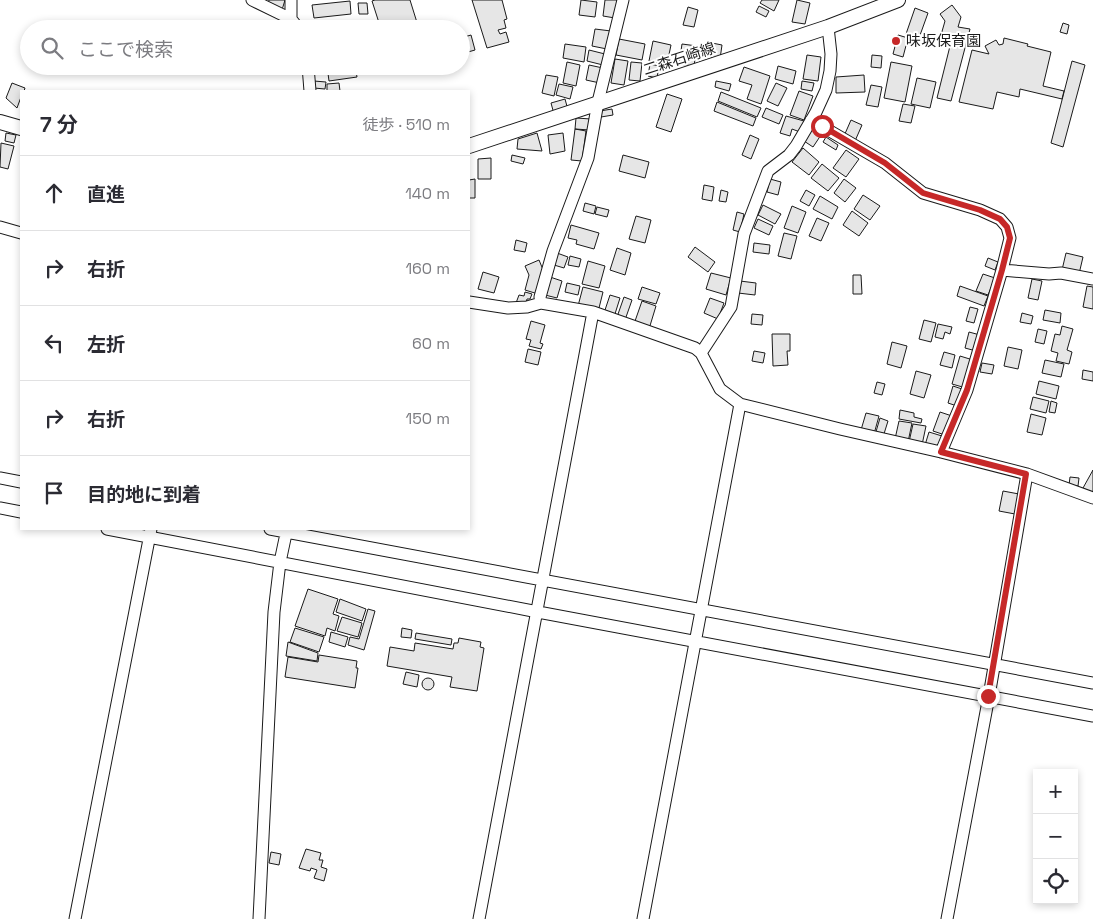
<!DOCTYPE html>
<html lang="ja">
<meta charset="utf-8">
<style>
body{margin:0;font-family:"Space Grotesk","Noto Sans JP",sans-serif;background:#f2f2f3;color:#2b2b33}
.controls{position:absolute;right:15px;bottom:15px;display:grid;overflow:hidden;border-radius:0px;box-shadow:0 2px 8px #0003}
.controls button{width:45px;height:45px;display:grid;place-items:center;padding:0;border:0;border-bottom:1px solid #e1e1e2;background:#fff;color:#2b2b33;font:25px sans-serif}
.stop{position:absolute;width:15px;height:15px;margin:-11px;border:4px solid #c62828;border-radius:50%;background:#fff}
.stop.end{background:#c62828;border-color:#fff;box-shadow:0 1px 5px #0008}
.list{margin:0;padding:0;list-style:none}
h2{display:flex;justify-content:space-between;align-items:center;height:65px;margin:0;padding:0 20px;font-size:21px}
h2 small{font-size:16px;font-weight:400;color:#7c7c81}
.list li{display:grid;grid-template-columns:32px 1fr auto;gap:15px;align-items:center;box-sizing:border-box;height:75px;padding:0 20px;border-top:1px solid #e1e1e2}
.list b{display:block;font-size:19px;white-space:nowrap}
.list em{font-size:16px;font-style:normal;color:#7c7c81}
.icon{flex:none;width:28px;height:28px;fill:none;stroke:currentColor;stroke-width:2;stroke-linecap:round;stroke-linejoin:round}
.map{position:relative;flex:none;width:1093px;height:919px;overflow:hidden}
.search{position:absolute;background:#fff;box-shadow:0 2px 8px #0003;left:20px;top:20px;width:450px;height:55px;display:flex;align-items:center;gap:12px;box-sizing:border-box;padding:0 18px;border-radius:28px;color:#7c7c81;font-size:19px}
.panel{position:absolute;background:#fff;box-shadow:0 2px 8px #0003;left:20px;top:90px;width:450px;height:440px;border-radius:0px}
.map>svg:first-child{display:block}
.building{fill:#e6e6e6;stroke:#1a1a1a}
.lines{fill:none;stroke-linecap:round;stroke-linejoin:round}
.minor-casing{stroke:#1a1a1a;stroke-width:13}
.major-casing{stroke:#1a1a1a;stroke-width:16}
.minor{stroke:#fff;stroke-width:11}
.major{stroke:#fff;stroke-width:14}
.route{stroke:#c62828;stroke-width:6}
.poi-dot{fill:#c62828;stroke:#fff;stroke-width:2}
.labels{text-anchor:middle;stroke-width:4;stroke-linejoin:round;paint-order:stroke}
.poi-label{font-size:15px;fill:#1a1a1a;stroke:#fff;text-anchor:start}
.street-label{font-size:15px;fill:#1a1a1a;stroke:#fff}
</style>
<div class="map">
<svg width="1093" height="919" viewBox="0 0 1093 919">
<rect width="100%" height="100%" fill="#fff"/>
<!-- building -->
<path class="building" d="M269 0H285L282 10 267 6Z
M375 0H410L419 29H381L372 1Z
M472 0H502L507 19 504 20 506 28 498 30 500 34 506 32 509 42 487 48Z
M581 0 597 2 595 17 579 15Z
M605 0H617L615 18 603 16Z
M762 0H779L774 11 760 3Z
M797 0 810 3 805 24 792 22Z
M350 1 351 14 314 18 312 5Z
M358 3H367L368 14H359Z
M952 5 961 17 958 27 970 29 951 101 937 98 952 38 941 35 945 21 940 14Z
M759 6 769 11 766 17 756 12Z
M688 7 698 10 694 27 683 25Z
M915 8 928 13 919 38 906 34Z
M1063 23 1069 25 1067 34 1060 32Z
M595 29 611 31 607 49 592 46Z
M471 35 475 50 461 54V38Z
M898 35 908 38 903 57 893 54Z
M1004 38 1028 44 1027 46 1051 52 1043 86 1064 91 1062 99 1020 89 1019 97 997 92 993 109 959 102 972 50 989 54 985 46 996 40 999 45 1003 44Z
M619 39 645 44 642 60 616 55Z
M653 41 671 45 667 64 649 61Z
M712 43 722 45 720 59 710 57Z
M565 44 586 47 584 62 563 58Z
M682 44 697 46 694 66 679 64Z
M589 50 605 54 603 65 587 61Z
M807 55 821 57 818 81 803 79Z
M872 55 882 56 881 68 871 67Z
M615 59 628 61 624 85 611 83Z
M1072 61 1085 65 1063 147 1051 143Z
M567 62 580 65 576 86 563 83Z
M631 62 642 63 640 81 629 80Z
M891 62 912 66 905 102 884 98Z
M650 64 659 66 657 78 648 76Z
M589 65 603 68 600 83 586 80Z
M327 66H355L357 77 329 81Z
M778 66 796 71 793 84 775 79Z
M744 67 770 76 761 104 747 99 752 85 739 81Z
M546 75 558 77 554 96 542 93Z
M864 75 865 92 836 93V77Z
M917 78 936 82 930 108 911 104Z
M314 81 326 82 325 89 314 88Z
M716 81 731 84 729 91 715 87Z
M802 81 814 83 812 91 801 89Z
M12 83 25 88 24 91H21V97L17 108 6 98Z
M339 83 340 91H327V84Z
M776 83 787 88 778 106 767 101Z
M559 84 573 87 570 99 556 95Z
M871 85 882 87 878 107 866 105Z
M799 91 813 96 804 120 790 115Z
M721 92 761 108 757 117 718 101Z
M667 94 682 99 671 132 656 127Z
M565 99 568 110 554 114 551 103Z
M717 102 756 118 753 126 714 111Z
M903 104 915 106 911 123 899 121Z
M766 108 783 115 779 124 762 117Z
M612 109 613 115 601 117 600 111Z
M786 116 804 121 800 132 792 129 790 136 780 133Z
M576 118 591 119 590 130 575 129Z
M851 120 862 125 855 141 844 136Z
M814 126 823 132 813 147 804 141Z
M575 129 586 131 582 161 571 160Z
M6 133 16 135 14 143 5 141Z
M537 133 542 151 517 149 518 139Z
M563 133 565 151 550 154 548 135Z
M750 135 759 139 751 159 742 155Z
M826 137 838 145 836 150 823 142Z
M1 143 14 146 8 169 0 167Z
M803 148 819 162 809 175 792 162Z
M846 150 859 159 846 177 833 168Z
M512 155 525 158 523 164 511 161Z
M623 155 649 162 645 178 619 171Z
M491 158V179H478V159Z
M822 164 839 178 828 191 811 178Z
M475 179V198H469V180Z
M770 179 781 182 778 195 767 192Z
M844 179 856 188 845 202 834 193Z
M704 185 714 187 712 201 702 199Z
M721 190 728 192 726 202 719 201Z
M806 190 815 195 809 206 800 201Z
M863 195 880 206 870 220 854 209Z
M820 196 838 207 832 219 813 209Z
M585 203 596 206 594 214 583 211Z
M763 205 781 214 775 224 758 215Z
M792 206 806 212 798 233 784 228Z
M597 207 609 210 607 217 595 214Z
M852 211 868 223 859 236 843 225Z
M737 212 744 214 740 232 733 230Z
M636 216 651 220 645 243 629 239Z
M817 218 829 223 821 241 809 236Z
M758 219 773 226 769 235 754 228Z
M571 225 599 233 594 249 576 244 577 240 568 238Z
M784 233 797 236 791 259 778 256Z
M516 240 527 243 525 252 514 250Z
M754 243 770 245 769 254 753 252Z
M695 247 715 262 708 272 688 257Z
M617 248 631 253 625 275 610 270Z
M557 253 568 257 564 268 554 265Z
M1066 253 1083 257 1079 274 1062 270Z
M570 256 581 259 579 267 568 265Z
M988 258 998 262 995 270 985 266Z
M539 260 544 272 538 294 525 290 529 275 525 266Z
M588 261 605 266 599 288 582 284Z
M483 272 499 277 494 293 478 289Z
M711 273 731 278 726 295 706 289Z
M983 274 995 278 988 295 976 291Z
M853 275H861L862 294H853Z
M550 277 562 281 557 298 545 295Z
M1032 279 1042 281 1038 300 1028 298Z
M740 281 756 283 755 295 738 293Z
M567 283 580 286 578 295 565 292Z
M960 286 988 296 984 306 957 296Z
M1087 286 1093 287V309L1083 307Z
M583 287 603 292 598 312 578 306Z
M642 287 660 293 656 304 638 299Z
M525 292 532 294 530 299H527L525 306 516 303 519 295 524 296Z
M610 295 620 298 614 317 604 313Z
M624 297 632 300 625 320 617 317Z
M710 298 724 303 718 319 704 313Z
M642 301 656 306 649 329 634 324Z
M970 307 978 309 974 323 966 321Z
M1045 310 1061 313 1060 323 1043 320Z
M1022 313 1033 316 1031 324 1020 322Z
M752 314 763 315 762 325 751 324Z
M924 320 936 323 931 342 919 339Z
M531 321 545 325 540 343 543 344 541 349 529 346 531 340 526 339Z
M938 324 952 327 950 334 945 332 943 339 935 337Z
M1062 326 1073 329 1067 350 1072 352 1069 364 1056 361 1058 353 1051 351 1055 334 1060 335Z
M1038 329 1047 331 1044 344 1035 342Z
M969 332 980 335 976 351 965 348Z
M772 334H790V351H787L788 365 773 366Z
M892 342 907 346 901 368 887 364Z
M1008 347 1022 350 1018 369 1004 366Z
M528 349 541 352 538 365 525 362Z
M754 351 765 353 763 363 752 361Z
M944 352 955 355 952 368 940 365Z
M960 356 973 360 966 388 952 384Z
M1045 360 1064 364 1061 377 1042 373Z
M982 363 994 365 992 374 980 372Z
M1083 370 1093 372V381L1082 379Z
M916 371 931 375 924 398 910 394Z
M1039 381 1059 386 1056 399 1036 394Z
M877 382 885 384 882 395 874 393Z
M953 386 962 389 957 406 948 403Z
M1033 397 1049 401 1046 413 1030 409Z
M1051 401 1057 403 1055 413 1049 412Z
M900 410 914 413V417L922 419 921 423 899 419Z
M940 412 952 416 945 435 933 431Z
M866 413 879 416 874 434 861 430Z
M1031 414 1046 418 1042 435 1027 432Z
M880 418 888 421 883 437 875 435Z
M899 421 912 423 908 442 895 439Z
M913 424 926 426 922 445 909 442Z
M929 432 942 436 938 449 925 445Z
M1093 470V491L1092 493 1083 488Z
M1070 477 1079 478 1078 486 1069 485Z
M1003 491 1019 494 1015 514 999 511Z
M308 589 338 599 333 614 339 616 335 631 327 628 325 636 295 626Z
M340 599 366 609 362 621 336 612Z
M368 609 375 611 364 650 348 645 350 637 359 639Z
M342 617 362 623 358 637 337 631Z
M295 628 324 637 319 652 290 642Z
M402 628 412 630 411 638 401 637Z
M331 632 348 637 345 647 329 642Z
M416 633 452 639 451 645 415 639Z
M459 638 481 642 480 647 484 648 477 691 450 687 452 677 387 666 390 647 414 651 415 643 453 649 454 643H458Z
M288 642 318 653 317 661 286 656Z
M319 655 357 661 356 668H358L355 688 285 677 288 657 318 662Z
M406 672 419 675 417 687 403 684Z
M422 684a6 6 0 1 1 12 0a6 6 0 1 1-12 0Z
M306 849 321 853 319 860H323L321 867 327 869 324 881 314 878 317 870 311 868 310 871 299 868Z
M271 852 281 854 279 865 269 863Z"/>
<g class="lines">
<!-- minor casing -->
<g class="minor-casing">
<path id="minor" d="M252 0 291 19 299 29
M291 19V0
M308 66 310 91
M811 120 885 163 923 193 980 210 1000 219 1007 227 1010 238 1002 270 967 390 941 452
M0 227 21 233
M1002 270 1049 274 1061 273 1093 279
M469 302 508 308 527 307 541 303 593 312 695 348 701 353 720 389 740 404 840 429 941 452 1027 474 1093 498
M541 303 540 297 553 251 588 158 598 102 623 0
M701 353 731 307 744 234 768 171 789 155 796 146 816 112 826 90 830 71 831 54 828 27
M0 478 21 482
M0 508 21 512
M107 529 538 612 1093 716
M270 529 1093 683
M75 919 151 529
M259 919 274 612 280 562 287 529
M479 919 593 312
M643 919 740 404
M947 919 989 696 1027 474"/>
</g>
<!-- major casing -->
<g class="major-casing">
<path id="major" d="M0 122 21 128
M469 146 828 27 898 0"/>
</g>
<!-- minor -->
<use href="#minor" class="minor"/>
<!-- major -->
<use href="#major" class="major"/>
</g>
<g class="lines">
<!-- route -->
<path class="route" d="M822 126 885 163 923 193 980 210 1000 219 1007 227 1010 238 1002 270 967 390 941 452 1026 474 988 696"/>
</g>
<!-- markers -->
<circle class="poi-dot" cx="896" cy="41" r="5"/>
<g class="labels">
<!-- poi labels -->
<g class="poi-label">
<text x="906" y="46">味坂保育園</text>
</g>
<!-- street labels -->
<g class="street-label">
<text transform="translate(679 59) rotate(-18)" y="5">二森石崎線</text>
</g>
</g>
</svg>
<div class="controls">
<button>+</button>
<button>−</button>
<button><svg class="icon" aria-label="locate" viewBox="0 0 24 24"><circle cx="12" cy="12" r="6"/><path d="M12 2v4M12 18v4M2 12h4M18 12h4"/></svg></button>
</div>
<div class="stop" style="left:822px;top:126px"></div>
<div class="stop end" style="left:988px;top:696px"></div>
<div class="search"><svg class="icon" aria-label="search" viewBox="0 0 24 24"><circle cx="10" cy="10" r="6"/><path d="M15 15l6 6"/></svg>ここで検索</div>
<section class="panel">
<h2>7 分<small>徒歩 · 510 m</small></h2>
<ul class="list">
<li><svg class="icon" aria-label="ahead" viewBox="0 0 24 24"><path d="M12 20V5M6 11l6-6 6 6"/></svg><div><b>直進</b></div><em>140 m</em></li>
<li><svg class="icon" aria-label="right" viewBox="0 0 24 24"><path d="M7 20v-9h11M14 6l5 5-5 5"/></svg><div><b>右折</b></div><em>160 m</em></li>
<li><svg class="icon" aria-label="left" viewBox="0 0 24 24"><path d="M17 20v-9H6M10 6l-5 5 5 5"/></svg><div><b>左折</b></div><em>60 m</em></li>
<li><svg class="icon" aria-label="right" viewBox="0 0 24 24"><path d="M7 20v-9h11M14 6l5 5-5 5"/></svg><div><b>右折</b></div><em>150 m</em></li>
<li><svg class="icon" aria-label="arrive" viewBox="0 0 24 24"><path d="M6 21V4h12l-3 4 3 4H6"/></svg><div><b>目的地に到着</b></div></li>
</ul>
</section>
</div>
